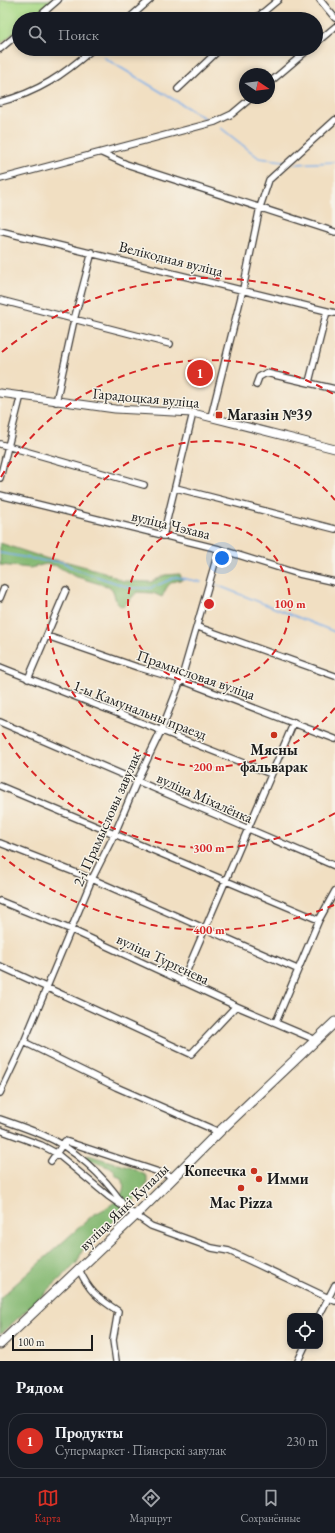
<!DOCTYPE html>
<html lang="ru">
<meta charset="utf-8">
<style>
body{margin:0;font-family:"EB Garamond",serif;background:#20242c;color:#f1f3f6}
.controls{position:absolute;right:12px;bottom:12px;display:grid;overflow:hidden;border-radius:8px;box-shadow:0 2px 6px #0003}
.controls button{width:36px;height:36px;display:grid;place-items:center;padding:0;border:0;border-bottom:1px solid #363941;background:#171b24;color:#f1f3f6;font:20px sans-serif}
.compass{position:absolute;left:239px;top:68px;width:36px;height:36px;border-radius:50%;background:#171b24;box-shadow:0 2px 6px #0003;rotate:103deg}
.scale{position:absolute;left:12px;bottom:10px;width:81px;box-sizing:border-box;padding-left:4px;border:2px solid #1c1c1c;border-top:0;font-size:11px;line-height:14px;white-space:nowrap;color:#1c1c1c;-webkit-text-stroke:3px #f7f3e8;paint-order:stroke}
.you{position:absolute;left:222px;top:558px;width:14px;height:14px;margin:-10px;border:3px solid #fff;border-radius:50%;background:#1a73e8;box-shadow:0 0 0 6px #1a73e833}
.badge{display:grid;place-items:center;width:26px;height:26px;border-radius:50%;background:#d93025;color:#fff;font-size:13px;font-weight:700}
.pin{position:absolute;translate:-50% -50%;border:2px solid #fff;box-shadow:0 1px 4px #0006}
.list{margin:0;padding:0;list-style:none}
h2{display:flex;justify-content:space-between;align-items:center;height:52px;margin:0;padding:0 16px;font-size:17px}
h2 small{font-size:13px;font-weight:400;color:#9ea1a6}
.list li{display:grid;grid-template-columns:26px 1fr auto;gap:12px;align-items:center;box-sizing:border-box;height:56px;margin:0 8px 8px;padding:0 8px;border:1px solid #363941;border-radius:16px}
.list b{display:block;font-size:15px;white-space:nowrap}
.list p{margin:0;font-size:13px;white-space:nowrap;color:#9ea1a6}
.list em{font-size:13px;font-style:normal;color:#9ea1a6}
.icon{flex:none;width:22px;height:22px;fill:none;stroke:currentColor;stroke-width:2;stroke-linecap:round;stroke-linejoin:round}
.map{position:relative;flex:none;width:335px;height:1361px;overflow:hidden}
.search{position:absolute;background:#171b24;box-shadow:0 2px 6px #0003;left:12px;right:12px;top:12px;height:44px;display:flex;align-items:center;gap:10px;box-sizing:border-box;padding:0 14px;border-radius:22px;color:#9ea1a6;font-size:15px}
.sheet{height:116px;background:#171b24}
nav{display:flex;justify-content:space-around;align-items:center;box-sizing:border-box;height:56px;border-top:1px solid #363941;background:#171b24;font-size:11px;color:#9ea1a6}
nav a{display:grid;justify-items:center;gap:2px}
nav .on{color:#d93025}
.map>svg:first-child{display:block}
.green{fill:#aada88;stroke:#637b52}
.forest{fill:#87ba74;stroke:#526b48}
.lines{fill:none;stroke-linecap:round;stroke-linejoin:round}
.stream{stroke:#7cafe9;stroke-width:1.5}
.minor-casing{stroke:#3c3935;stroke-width:8}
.tertiary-casing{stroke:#3c3935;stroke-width:9}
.primary-casing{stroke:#3c3935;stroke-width:11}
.minor{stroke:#fff;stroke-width:5.5}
.tertiary{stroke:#fff;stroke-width:7}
.primary{stroke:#fff;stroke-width:9}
.ring{fill:none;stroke:#d62828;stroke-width:2;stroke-dasharray:7 5}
.poi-dot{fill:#c8321e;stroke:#f7f3e8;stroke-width:1.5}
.labels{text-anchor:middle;stroke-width:3;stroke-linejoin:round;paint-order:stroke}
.street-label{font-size:15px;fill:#1c1c1c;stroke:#f7f3e8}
.poi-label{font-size:15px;font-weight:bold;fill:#1c1c1c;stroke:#f7f3e8;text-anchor:start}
.centre{fill:#d62828;stroke:#f7f3e8;stroke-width:2}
.ring-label{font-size:12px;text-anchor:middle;font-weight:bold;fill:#d62828;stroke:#f7f3e8;stroke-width:3;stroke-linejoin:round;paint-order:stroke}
</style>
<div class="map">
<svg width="335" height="1361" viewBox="0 0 335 1361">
<rect width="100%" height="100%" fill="#f7f3e8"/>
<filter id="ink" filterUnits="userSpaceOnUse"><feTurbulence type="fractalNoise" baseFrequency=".025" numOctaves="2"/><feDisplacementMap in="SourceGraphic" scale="8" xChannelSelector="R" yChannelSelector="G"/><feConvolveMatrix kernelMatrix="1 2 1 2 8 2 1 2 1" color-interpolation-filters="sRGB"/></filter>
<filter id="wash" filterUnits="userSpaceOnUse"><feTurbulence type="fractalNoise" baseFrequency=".012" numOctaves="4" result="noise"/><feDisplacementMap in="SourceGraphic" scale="16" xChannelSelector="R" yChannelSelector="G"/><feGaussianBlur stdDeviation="0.9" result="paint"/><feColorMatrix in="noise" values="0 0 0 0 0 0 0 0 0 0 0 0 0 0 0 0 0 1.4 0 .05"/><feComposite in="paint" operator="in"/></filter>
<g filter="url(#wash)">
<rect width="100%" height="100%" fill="#f1dfc2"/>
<!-- green -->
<path class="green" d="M0 0H53L30 19H19V29L0 44Z"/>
<!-- forest -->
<path class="forest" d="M0 543 48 559 68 562 104 572 123 581 151 582 165 575 180 574 182 580C168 581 167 587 162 597L153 593 137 592 123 607C112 603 117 593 110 587L74 576 57 566 46 564 30 568 0 565Z
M88 1155 132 1168 147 1176V1185L135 1195 134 1202 91 1242 82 1251 77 1263 0 1335V1298L93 1215C107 1208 130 1197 122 1178L116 1176 113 1169 87 1159Z"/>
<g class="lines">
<!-- stream -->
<path class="stream" d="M103 57 211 122
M221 128 259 158 284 161
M294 164 335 162
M0 553 45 561 63 562 74 569 131 588H151L176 577 201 582
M214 584 335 632"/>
</g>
</g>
<g filter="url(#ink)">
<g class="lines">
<!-- minor casing -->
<g class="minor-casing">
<path id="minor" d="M320 0 335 18
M36 19 58 0
M128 19 150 0
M255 19 278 0
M316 43 335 27
M0 49 19 33
M269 83 309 49
M178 89 220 49
M0 102C39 92 63 75 93 49
M102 153 126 164 335 232
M0 179 215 122 232 114 251 98
M0 231 335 313
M0 300 170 344
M309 382 327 311
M256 385 259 377 266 373 335 389
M56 402 74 320 92 252
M211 417 243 289 260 207 269 180 335 120
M0 444 144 485
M0 478 21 395
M176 488 335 529
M0 495 219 549 299 574 335 582
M163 536 193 413
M0 598 4 588
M198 627 335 676
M47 636 137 667 181 680 335 739
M0 667 271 774
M28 679 66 590
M0 722 335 866
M0 786 319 920
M0 843 92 879 297 969
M0 901 72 930 236 1006 316 1040
M0 966 191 1054 236 1006
M182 982 294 722
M276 1022 319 920 335 891
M24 1042 116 1087 219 1132
M0 1093 24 1042 92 879 115 833 137 781 161 731 181 680 219 549
M0 1119C14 1124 29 1129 43 1135 74 1148 104 1176 122 1203
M0 1130 41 1145 56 1153 108 1196 151 1226 212 1248 229 1251 335 1301
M51 1161 65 1141 174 1177
M79 1269C89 1292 98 1298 118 1311L113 1340 116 1361
M319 1316 335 1285
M298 1361 305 1346"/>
</g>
<!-- tertiary casing -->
<g class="tertiary-casing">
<path id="tertiary" d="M0 393 115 409 193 413 335 449"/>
</g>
<!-- primary casing -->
<g class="primary-casing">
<path id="primary" d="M0 1344 136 1215 219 1132 335 1022"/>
</g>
<!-- minor -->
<use href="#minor" class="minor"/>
<!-- tertiary -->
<use href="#tertiary" class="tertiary"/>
<!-- primary -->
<use href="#primary" class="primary"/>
</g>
</g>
<!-- distance rings -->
<g class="ring">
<circle cx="209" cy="604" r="81"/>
<path d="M335 708A163 163 0 1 1 335 500"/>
<path d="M335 813A244 244 0 0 1 1 731M1 477A244 244 0 0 1 335 395"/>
<path d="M334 905A326 326 0 0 1 2 856M2 352A326 326 0 0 1 334 303"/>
</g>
<!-- markers -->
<g class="poi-dot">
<rect x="215" y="411" width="8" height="8" rx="2"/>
<circle cx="274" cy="735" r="4"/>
<circle cx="254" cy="1171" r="4"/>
<circle cx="259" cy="1179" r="4"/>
<circle cx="241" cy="1188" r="4"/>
</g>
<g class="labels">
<!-- street labels -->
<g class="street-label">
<text transform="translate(171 259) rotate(14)" y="5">Велікодная вуліца</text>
<text transform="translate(146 398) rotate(5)" y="5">Гарадоцкая вуліца</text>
<text transform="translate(171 525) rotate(14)" y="5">вуліца Чэхава</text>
<text transform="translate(196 675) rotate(19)" y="5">Прамысловая вуліца</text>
<text transform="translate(140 710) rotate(21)" y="5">1-ы Камунальны праезд</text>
<text transform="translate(205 798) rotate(24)" y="5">вуліца Міхалёнка</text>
<text transform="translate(107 819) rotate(-66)" y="5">2-і Прамысловы завулак</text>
<text transform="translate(163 959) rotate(25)" y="5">вуліца Тургенева</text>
<text transform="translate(124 1207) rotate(-44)" y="5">вуліца Янкі Купалы</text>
</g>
<!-- poi labels -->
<g class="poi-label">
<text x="227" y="420">Магазін №39</text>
<text x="274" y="755" text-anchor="middle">Мясны<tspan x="274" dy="17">фальварак</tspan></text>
<text x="246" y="1176" text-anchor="end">Копеечка</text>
<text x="267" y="1184">Имми</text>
<text x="241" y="1208" text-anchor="middle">Mac Pizza</text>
</g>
</g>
<circle cx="209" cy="604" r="6" class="centre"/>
<g class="ring-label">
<text x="290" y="608">100 m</text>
<text x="209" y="771">200 m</text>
<text x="209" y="852">300 m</text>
<text x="209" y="934">400 m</text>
</g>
</svg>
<div class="controls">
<button><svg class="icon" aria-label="locate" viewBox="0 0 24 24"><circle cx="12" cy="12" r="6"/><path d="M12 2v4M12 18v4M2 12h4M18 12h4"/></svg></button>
</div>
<svg class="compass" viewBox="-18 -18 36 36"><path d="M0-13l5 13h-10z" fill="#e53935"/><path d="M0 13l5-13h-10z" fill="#9ea1a6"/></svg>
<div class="scale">100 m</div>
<div class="you"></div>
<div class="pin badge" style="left:200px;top:373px">1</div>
<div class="search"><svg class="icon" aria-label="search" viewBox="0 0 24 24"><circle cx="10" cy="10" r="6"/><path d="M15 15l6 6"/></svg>Поиск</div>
</div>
<section class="sheet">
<h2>Рядом<small></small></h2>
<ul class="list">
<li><span class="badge">1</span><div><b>Продукты</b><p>Супермаркет · Піянерскі завулак</p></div><em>230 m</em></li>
</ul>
</section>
<nav>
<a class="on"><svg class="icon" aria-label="map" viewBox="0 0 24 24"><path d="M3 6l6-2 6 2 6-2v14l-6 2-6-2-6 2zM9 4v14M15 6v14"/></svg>Карта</a>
<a><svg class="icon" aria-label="directions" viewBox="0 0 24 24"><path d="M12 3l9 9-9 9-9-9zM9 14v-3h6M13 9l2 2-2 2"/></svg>Маршрут</a>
<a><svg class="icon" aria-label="saved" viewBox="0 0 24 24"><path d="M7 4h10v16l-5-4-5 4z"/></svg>Сохранённые</a>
</nav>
